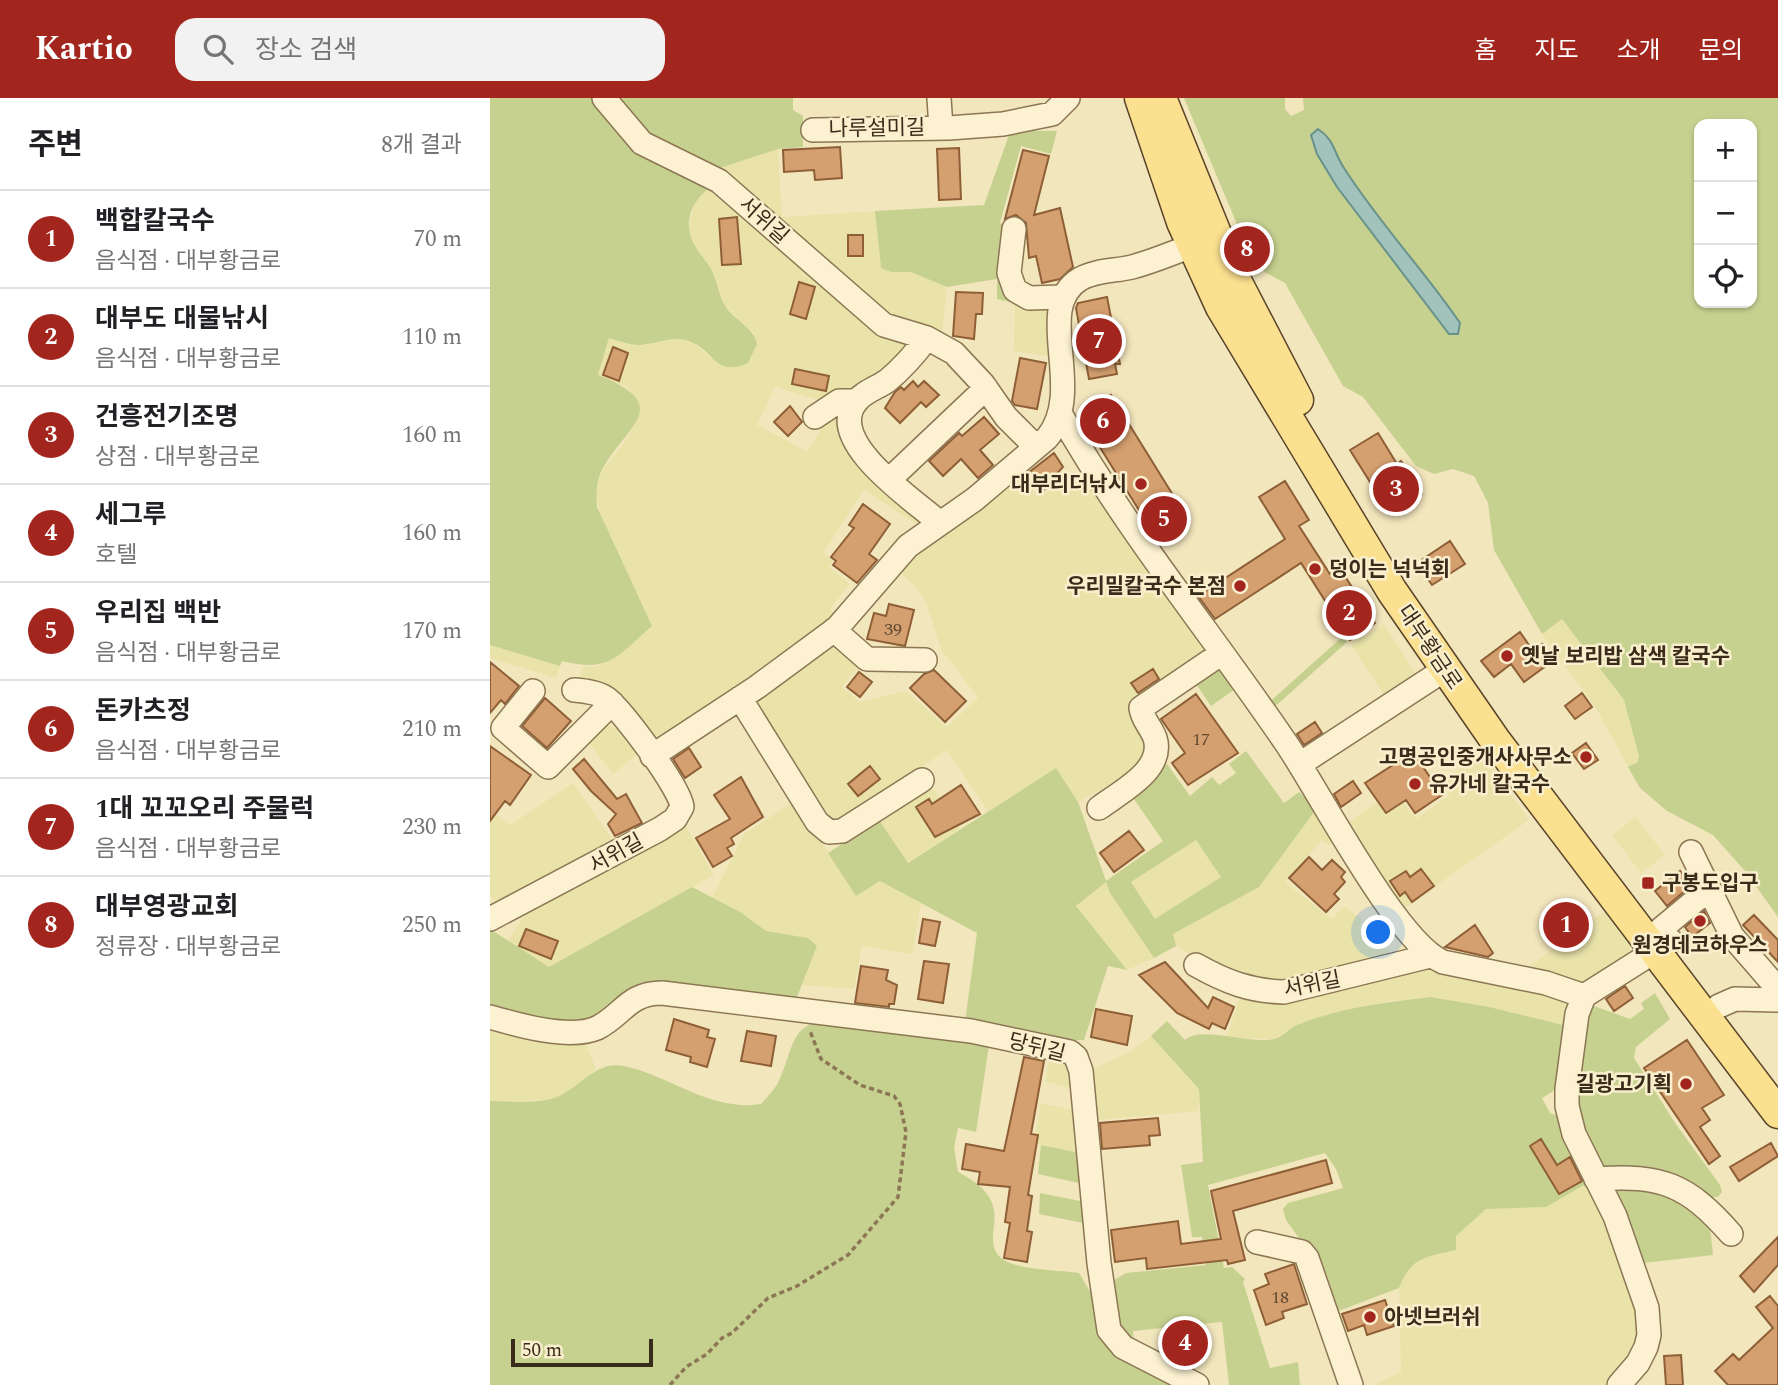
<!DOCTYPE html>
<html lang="ko">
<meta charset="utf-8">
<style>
body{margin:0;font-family:Spectral,"Noto Sans KR",serif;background:#f2f2f2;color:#202124}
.controls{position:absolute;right:21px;top:21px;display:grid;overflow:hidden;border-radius:14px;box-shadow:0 2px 5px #0004}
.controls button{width:63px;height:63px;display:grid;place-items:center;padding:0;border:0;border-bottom:2px solid #e0e0e0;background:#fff;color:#202124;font:35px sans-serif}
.scale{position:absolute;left:21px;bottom:18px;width:142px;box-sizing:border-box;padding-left:7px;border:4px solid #3a2c1b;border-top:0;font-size:19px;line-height:24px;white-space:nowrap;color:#3a2c1b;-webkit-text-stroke:5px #f9efcd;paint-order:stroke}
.you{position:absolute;left:889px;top:835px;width:24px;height:24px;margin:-18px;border:5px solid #fff;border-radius:50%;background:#1a73e8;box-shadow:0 0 0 10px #1a73e833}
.badge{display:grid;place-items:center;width:46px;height:46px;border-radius:50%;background:#a2251e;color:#fff;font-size:23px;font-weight:700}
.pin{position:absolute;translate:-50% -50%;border:4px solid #fff;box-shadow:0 2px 7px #0006}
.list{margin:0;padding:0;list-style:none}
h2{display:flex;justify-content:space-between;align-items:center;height:91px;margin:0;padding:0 28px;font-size:30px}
h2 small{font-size:23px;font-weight:400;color:#757577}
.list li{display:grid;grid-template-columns:46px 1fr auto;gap:21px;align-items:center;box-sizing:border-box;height:98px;padding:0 28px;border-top:2px solid #e0e0e0}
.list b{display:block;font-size:26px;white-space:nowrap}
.list p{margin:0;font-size:23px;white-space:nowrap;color:#757577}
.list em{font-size:23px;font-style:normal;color:#757577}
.icon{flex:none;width:38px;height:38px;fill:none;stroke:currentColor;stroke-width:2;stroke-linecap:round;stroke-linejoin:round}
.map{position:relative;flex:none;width:1288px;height:1287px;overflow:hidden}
header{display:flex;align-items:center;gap:42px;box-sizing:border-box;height:98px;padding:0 35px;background:#a2251e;color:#fff}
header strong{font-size:33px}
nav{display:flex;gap:38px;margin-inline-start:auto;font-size:24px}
.search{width:490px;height:63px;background:#f2f2f2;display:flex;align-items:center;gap:18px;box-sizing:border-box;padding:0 24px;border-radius:21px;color:#757577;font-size:26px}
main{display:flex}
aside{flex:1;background:#fff}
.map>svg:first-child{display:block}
.farmland{fill:#e9e3aa}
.green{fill:#c6d190;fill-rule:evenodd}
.water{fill:#a1c3bb;stroke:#68928a;stroke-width:2}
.building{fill:#d5a06f;stroke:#8e5f37;stroke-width:2}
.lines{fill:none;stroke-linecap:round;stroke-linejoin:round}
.minor-casing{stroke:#8c7654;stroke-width:26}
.major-casing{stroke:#594329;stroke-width:33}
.path{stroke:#8c7654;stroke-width:3.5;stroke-dasharray:5 3.5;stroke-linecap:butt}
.minor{stroke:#fcf2d1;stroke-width:23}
.major{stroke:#fbe090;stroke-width:30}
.poi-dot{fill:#a2251e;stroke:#f9efcd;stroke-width:2.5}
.labels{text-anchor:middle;stroke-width:5;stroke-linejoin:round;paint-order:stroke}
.number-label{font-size:18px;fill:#614930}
.street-label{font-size:21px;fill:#3a2c1b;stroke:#f9efcd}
.poi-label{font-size:21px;font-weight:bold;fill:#3a2c1b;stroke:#f9efcd;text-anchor:start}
</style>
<header>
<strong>Kartio</strong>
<div class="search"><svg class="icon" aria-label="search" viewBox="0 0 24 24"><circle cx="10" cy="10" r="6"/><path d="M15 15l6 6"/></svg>장소 검색</div>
<nav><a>홈</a><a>지도</a><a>소개</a><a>문의</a></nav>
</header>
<main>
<aside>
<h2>주변<small>8개 결과</small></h2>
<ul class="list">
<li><span class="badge">1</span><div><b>백합칼국수</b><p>음식점 · 대부황금로</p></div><em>70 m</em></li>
<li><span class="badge">2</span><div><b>대부도 대물낚시</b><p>음식점 · 대부황금로</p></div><em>110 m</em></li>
<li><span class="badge">3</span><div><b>건흥전기조명</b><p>상점 · 대부황금로</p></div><em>160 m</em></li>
<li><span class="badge">4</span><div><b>세그루</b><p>호텔</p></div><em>160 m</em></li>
<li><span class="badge">5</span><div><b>우리집 백반</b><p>음식점 · 대부황금로</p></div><em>170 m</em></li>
<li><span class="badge">6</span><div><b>돈카츠정</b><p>음식점 · 대부황금로</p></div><em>210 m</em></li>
<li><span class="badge">7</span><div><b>1대 꼬꼬오리 주물럭</b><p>음식점 · 대부황금로</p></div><em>230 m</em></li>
<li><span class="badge">8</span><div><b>대부영광교회</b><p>정류장 · 대부황금로</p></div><em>250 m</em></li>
</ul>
</aside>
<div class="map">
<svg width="1288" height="1287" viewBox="0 0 1288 1287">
<rect width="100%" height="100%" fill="#f2e6bd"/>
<!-- farmland -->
<path class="farmland" d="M288 51 292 119 385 113 391 170 401 174H421L457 189 452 235 415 229 221 73Z
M225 86 421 239 419 256 367 289 332 303 285 289 267 327 317 353 340 318 348 313 442 425 433 431 374 392 334 454 343 463 339 469 360 486 340 511 350 521 169 641 89 586 93 568 107 569 124 560 162 527 114 429 105 394 112 373 138 339 148 320 149 304 136 288 108 278 119 240 136 246 155 247 190 240 204 245 222 261 265 236 236 209 224 176 202 144 198 131 205 105 214 93Z
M525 205 561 207 564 259 524 253Z
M596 369 723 552 641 607 659 646 647 671 588 704 566 671 498 713 457 652 350 725 336 722 260 602 343 544 371 565 352 589 370 604 416 593 457 629 488 600 451 551 436 504 425 488 412 476 406 474 399 477 528 370 548 400Z
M1072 521 1134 602 1149 658 1148 664 1138 669 1106 610 1052 536Z
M894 526 924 573V578L894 597 861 547Z
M0 547 70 568 66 580 0 560Z
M114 627 129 630 148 656 123 676 95 640Z
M992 655 1039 722 909 814 856 726 904 692 926 721 960 697 951 684Z
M83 685 127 748 12 811 0 798V712L20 727Z
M441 687 470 731 417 765 389 722Z
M305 703 366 798 390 783 431 805 422 856 372 848 364 891 312 887 327 848 318 840 276 833 222 800 254 736Z
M827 710 844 736 840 748 832 742 795 784 842 821 854 808 872 822 868 830 910 861 814 886 740 881 686 848 683 836 769 789Z
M1146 719 1175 757 1151 775 1122 737Z
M194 725 224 777 58 870 17 844 37 813Z
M706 741 731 779 666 822 641 784Z
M616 783 620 795 664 860 637 872 585 809Z
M1115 813 1145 854 1095 890 1037 870Z
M930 866 1081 901 1078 938 1073 927 940 899 899 903 849 914 806 927 785 941 736 940 752 894Z
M0 925 87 937 96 947 106 971 85 992 61 1002 0 1003Z
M661 938 709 991V1013L606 1022 600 972 642 953Z
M559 957 574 960 582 970 583 990 556 984Z
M551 1005 587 1013 590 1055 544 1045Z
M1103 1082 1155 1238 1123 1287H884L911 1274 909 1190 916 1174 932 1160 966 1152V1138L996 1111 1056 1109Z"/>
<!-- green -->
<path class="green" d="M0 0H109L225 86C204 99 191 123 204 146 209 156 217 163 222 173 228 185 229 199 236 209 246 224 263 228 267 246L258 265C224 279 226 254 201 244 186 237 173 244 157 246 144 249 132 244 119 240L108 277C186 308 136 327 112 372 106 384 106 397 107 409L162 528C127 558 121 575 72 563L70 568 0 547Z
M120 0H303V12L313 18V49L288 51 221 73 164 46Z
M694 0H795V11L801 18 814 12 813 0H1288V819L1255 773 1223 737 1177 713 1150 690 1138 669 1148 664 1149 658 1134 602 1072 521 1052 536 1004 452 998 405 984 378 963 371 944 376 926 368 873 299 853 288 795 185 776 175 762 162ZM1209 26H1262V205H1209ZM828 31C844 41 844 55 854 70 889 125 934 172 970 225L968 236 827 56 821 37Z
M542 33H567L561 56 531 48 510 125 519 129 524 205 507 201V181L457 189 421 174H401L391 170 385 113 494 107 519 37Z
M852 539 857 544 780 613 775 608Z
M731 564 748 589 721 608 704 583Z
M756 653 794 705 809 694 827 710 769 789 683 836 686 848 664 860 620 795 616 784 586 808 637 872 618 868 594 942 565 943 475 924 487 835 390 783 366 798 338 755 389 722 418 765 566 670 588 704 616 783 673 743 639 694 677 666 700 698 722 679 729 687 746 675 739 666ZM706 742 731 779 665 821 641 784Z
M202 789 250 814 276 833 318 840 327 848 307 899 177 888 122 909 85 929 0 916V831L59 869Z
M1165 895 1180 921 1146 949 1144 960 1185 1025 1230 1087 1232 1094 1228 1099H1219L1112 1074 1084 1014 1096 912 1104 908 1140 921 1154 911 1151 905Z
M940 899 999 909 1073 927 1077 930 1070 989 1052 1000 1060 1015 1071 1019 1103 1082 1056 1109 996 1111 966 1138V1152C936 1159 921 1159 909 1190L846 1214 825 1162 796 1122 793 1111 798 1105 853 1090 846 1071 835 1055 718 1087 734 1170 742 1169 755 1181 753 1184 780 1270 808 1264 810 1287H739L732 1224 643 1233 644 1250 628 1234 623 1183 636 1175 716 1167 712 1139H702L691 1067 713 1064 709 991 661 938 677 923 695 942C711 927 760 947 784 941 793 939 799 930 807 927 849 910 896 904 940 899Z
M344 921 499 947 486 1034 468 1030 464 1050 468 1074C483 1082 501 1093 504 1112 507 1129 495 1150 514 1162 530 1172 569 1172 589 1175L605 1202 612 1236 619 1250 685 1287H0V1003C19 1003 46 1006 64 1000 89 992 104 962 134 968 181 978 221 1014 271 1006 277 999 284 992 288 985 305 950 298 924 344 921Z
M551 1047 590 1055 593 1086 548 1076Z
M1121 1088 1178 1091 1219 1119 1223 1157 1145 1166Z
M550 1095 595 1104 598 1126 549 1116Z"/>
<!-- water -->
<path class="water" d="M828 31C844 41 844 55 854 70 889 125 934 172 970 225L968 236H959L847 89 827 56 821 37Z"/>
<!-- building -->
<path class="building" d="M350 49 352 80 325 82 324 72 294 74 293 52Z
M469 50 471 101 449 102 447 51Z
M533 52 559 58 544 117 570 110 583 169 570 181 552 185 546 158 539 160 536 125 526 117 515 121Z
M247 119 251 166 232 167 229 121Z
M358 137H373V158H358Z
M309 184 325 189 316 221 300 216Z
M466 194 493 195 492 216H486L484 241 463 238Z
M617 199 630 266H625L627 276 599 281 586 210 588 205Z
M123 249 138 255 129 283 113 277Z
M530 260 556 265 547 311 525 307 522 303Z
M305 271 339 278 336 293 302 286Z
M423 283 428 289 434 283 449 297 436 309 431 304 410 325 395 310 405 294 411 289 414 292Z
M621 297 691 410 684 415 689 423 665 438 590 317Z
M300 308 312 324 298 338 284 324Z
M494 319 509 336 490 352 503 367 488 380 471 361 453 378 439 363 469 335 472 338Z
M888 335 907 366 911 363 932 396 900 416 860 352Z
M564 355 573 369 560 383 562 387 550 394 538 375Z
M795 383 819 422 809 428 840 476 849 469 885 525 860 542 811 465 725 521 708 498 795 441 769 399Z
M373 406 400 426 379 456 387 462 367 485 343 467 346 463 341 459 364 430 359 427Z
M960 443 975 466 942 487 927 465Z
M399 506 424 512 415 548 377 541 384 515 396 518Z
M1030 534 1043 553 1052 546 1064 562 1034 584 1021 566 1004 579 991 563Z
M0 564 29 588 15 606 11 602 0 615Z
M663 571 669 581 648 595 641 585Z
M444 572 476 603 455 624 420 590 434 576Z
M369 574 382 584 370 599 357 589Z
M1092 595 1102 609 1085 621 1075 608Z
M706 596 748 655 698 687 682 665 695 655 671 621Z
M55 600 81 623 57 650 32 628Z
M825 624 832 635 814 647 807 636Z
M1096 645 1108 662 1094 671 1082 655Z
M0 648 41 677 20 707 15 703 0 723Z
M199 650 211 669 195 680 183 661Z
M923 654 952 697 925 715 916 702 896 715 875 685Z
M94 661 127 701 136 696 152 725 125 738 118 726 126 716 101 693 83 671Z
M380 668 390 681 368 698 358 686Z
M251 679 273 719 241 740 244 746 237 750 242 758 223 769 206 740 240 721 224 697Z
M863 683 871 695 851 709 844 696Z
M471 687 490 716 445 739 426 709 439 701 442 706Z
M639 733 654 752 624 774 610 755Z
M819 759 832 772 842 762 855 774 851 779 855 784 844 796 849 801 836 814 799 780Z
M931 771 944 788 922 804 915 794 910 798 900 783 916 773 920 779Z
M1190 773 1202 787 1177 808 1165 793Z
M1087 806 1098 823 1064 847 1053 830Z
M1214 813 1220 825 1202 839 1195 829Z
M1264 817 1288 842V864L1253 827Z
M433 821 450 824 445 848 429 845Z
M985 827 1003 855 998 859 955 849Z
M36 831 68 843 61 861 29 848Z
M434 863 459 866 453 905 428 901Z
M675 864 718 910 723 899 744 909 735 931 722 925 719 931 687 915 649 877Z
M371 868 398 872 396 882 407 887 404 906H399V909L365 905Z
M1135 888 1143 900 1124 913 1116 901Z
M606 911 642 918 637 947 601 939Z
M184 921 219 932 217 939 225 941 217 969 200 964 201 959 176 952Z
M257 933 286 938 281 968 251 963Z
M1197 942 1234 997 1212 1010 1220 1022 1210 1029 1230 1058 1219 1066 1154 970Z
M534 959 554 963 541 1036 548 1037 538 1097 542 1098 537 1133 542 1134 537 1164 514 1160 520 1125 515 1124 520 1089 488 1086 490 1074 472 1071 476 1046 514 1053Z
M668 1020 670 1037 659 1038 660 1047 612 1051 610 1025Z
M1051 1041 1067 1067 1080 1059 1092 1083 1069 1096 1040 1048Z
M1281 1045 1288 1058 1249 1083 1240 1069Z
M836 1062 842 1085 743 1113 755 1162 738 1166 737 1162 657 1171 656 1160 625 1164 621 1132 688 1123 691 1146 731 1141 721 1093Z
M1288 1139V1167L1264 1194 1250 1178Z
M804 1166 817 1206 792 1214 794 1220 776 1227 764 1192 779 1186 775 1176Z
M1280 1198 1288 1208V1287H1238L1225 1273 1243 1256 1249 1262 1283 1230 1266 1209Z
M895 1202 904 1228 877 1237 874 1227 858 1233 852 1216Z
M711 1229 714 1259 689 1262 688 1252 678 1253 676 1233Z
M1191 1257 1193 1287H1176L1174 1258Z"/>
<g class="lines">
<!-- minor casing -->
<g class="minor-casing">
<path id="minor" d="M114 0 152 45 229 83 394 227 437 240 464 255 493 286 516 319 546 349
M449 0 451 30
M323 32 459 30 513 26 562 16 578 0
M524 131 519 175 525 192 539 200 573 199
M437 240C425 256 413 270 397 283 387 290 373 294 366 304 334 343 425 403 450 425
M571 317C636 432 722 536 796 645 829 693 906 844 953 864L1056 885 1094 898
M325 319 349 303H366
M400 381 496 290
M344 532 377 561 435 562
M43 593 13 630 58 669 122 605
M250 600 327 724 339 734 352 733 432 682
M162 658 267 589 347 530 418 448 485 401 557 340C597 292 542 210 590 181 606 172 626 173 642 169 668 162 693 151 718 141
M810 666 954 572
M609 710C630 694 675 672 665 640 661 629 652 621 651 610L732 555
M1201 754 1242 838 1288 891
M0 821 170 731 185 721 192 709C191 691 132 612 116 600 107 594 95 593 84 592
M1171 831 1218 792
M706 867C736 884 760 893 794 894L940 858
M1229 908 1245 901 1288 902
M0 919C28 927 79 942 107 930 133 917 138 895 172 895L481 933 580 954 586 959 591 973 609 1165 619 1232 633 1249 707 1287
M1106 1081C1172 1076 1198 1087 1241 1136
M767 1144 812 1154 817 1160 861 1287
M1129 1287 1148 1265 1156 1249 1159 1237 1157 1210 1125 1118 1084 1036 1077 1008V991L1087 916 1094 898 1181 843"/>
</g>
<!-- major casing -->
<g class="major-casing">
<path id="major" d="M650 0 692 124 731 209 902 493 1005 642 1288 1015
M671 0 742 175 808 302"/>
</g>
<!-- path -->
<path class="path" d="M180 1287 196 1269 217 1256 232 1240 242 1235 278 1200 307 1188 358 1157 408 1099 416 1034 410 1006 404 998 370 987 331 961 320 933"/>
<!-- minor -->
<use href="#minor" class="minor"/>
<!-- major -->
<use href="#major" class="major"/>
</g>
<!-- markers -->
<g class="poi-dot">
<circle cx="651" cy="386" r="7"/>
<circle cx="825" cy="471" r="7"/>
<circle cx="750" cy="488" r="7"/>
<circle cx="1017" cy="558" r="7"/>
<circle cx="1096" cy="659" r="7"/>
<circle cx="925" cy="686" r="7"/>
<rect x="1151" y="778" width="14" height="14" rx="3.5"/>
<circle cx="1210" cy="823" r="7"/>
<circle cx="1196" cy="986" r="7"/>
<circle cx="880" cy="1219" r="7"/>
</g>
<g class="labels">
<!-- number labels -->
<g class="number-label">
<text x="403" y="537">39</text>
<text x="711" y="647">17</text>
<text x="790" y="1205">18</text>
</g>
<!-- street labels -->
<g class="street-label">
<text transform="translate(387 30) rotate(-1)" y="7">나루설미길</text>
<text transform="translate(274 122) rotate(42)" y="7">서위길</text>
<text transform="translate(940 549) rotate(56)" y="7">대부황금로</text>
<text transform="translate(126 755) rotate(-29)" y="7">서위길</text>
<text transform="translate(822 886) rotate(-11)" y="7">서위길</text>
<text transform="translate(547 949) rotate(14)" y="7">당뒤길</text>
</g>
<!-- poi labels -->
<g class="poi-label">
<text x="637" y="393" text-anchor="end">대부리더낚시</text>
<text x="839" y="478">덩이는 넉넉회</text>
<text x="736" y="495" text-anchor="end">우리밀칼국수 본점</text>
<text x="1031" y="565">옛날 보리밥 삼색 칼국수</text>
<text x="1082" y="666" text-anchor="end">고명공인중개사사무소</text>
<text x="939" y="693">유가네 칼국수</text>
<text x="1172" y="792">구봉도입구</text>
<text x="1210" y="854" text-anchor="middle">원경데코하우스</text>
<text x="1182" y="993" text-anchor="end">길광고기획</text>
<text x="894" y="1226">아넷브러쉬</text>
</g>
</g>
</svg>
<div class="controls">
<button>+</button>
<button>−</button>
<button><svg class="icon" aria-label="locate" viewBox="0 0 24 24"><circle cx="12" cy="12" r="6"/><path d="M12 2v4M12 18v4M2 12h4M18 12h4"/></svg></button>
</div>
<div class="scale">50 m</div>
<div class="you"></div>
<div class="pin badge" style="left:1076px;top:827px">1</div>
<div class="pin badge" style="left:859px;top:515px">2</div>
<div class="pin badge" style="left:906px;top:391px">3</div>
<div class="pin badge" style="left:695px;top:1245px">4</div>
<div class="pin badge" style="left:674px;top:421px">5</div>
<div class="pin badge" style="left:613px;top:323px">6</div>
<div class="pin badge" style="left:609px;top:243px">7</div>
<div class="pin badge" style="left:757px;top:151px">8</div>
</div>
</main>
